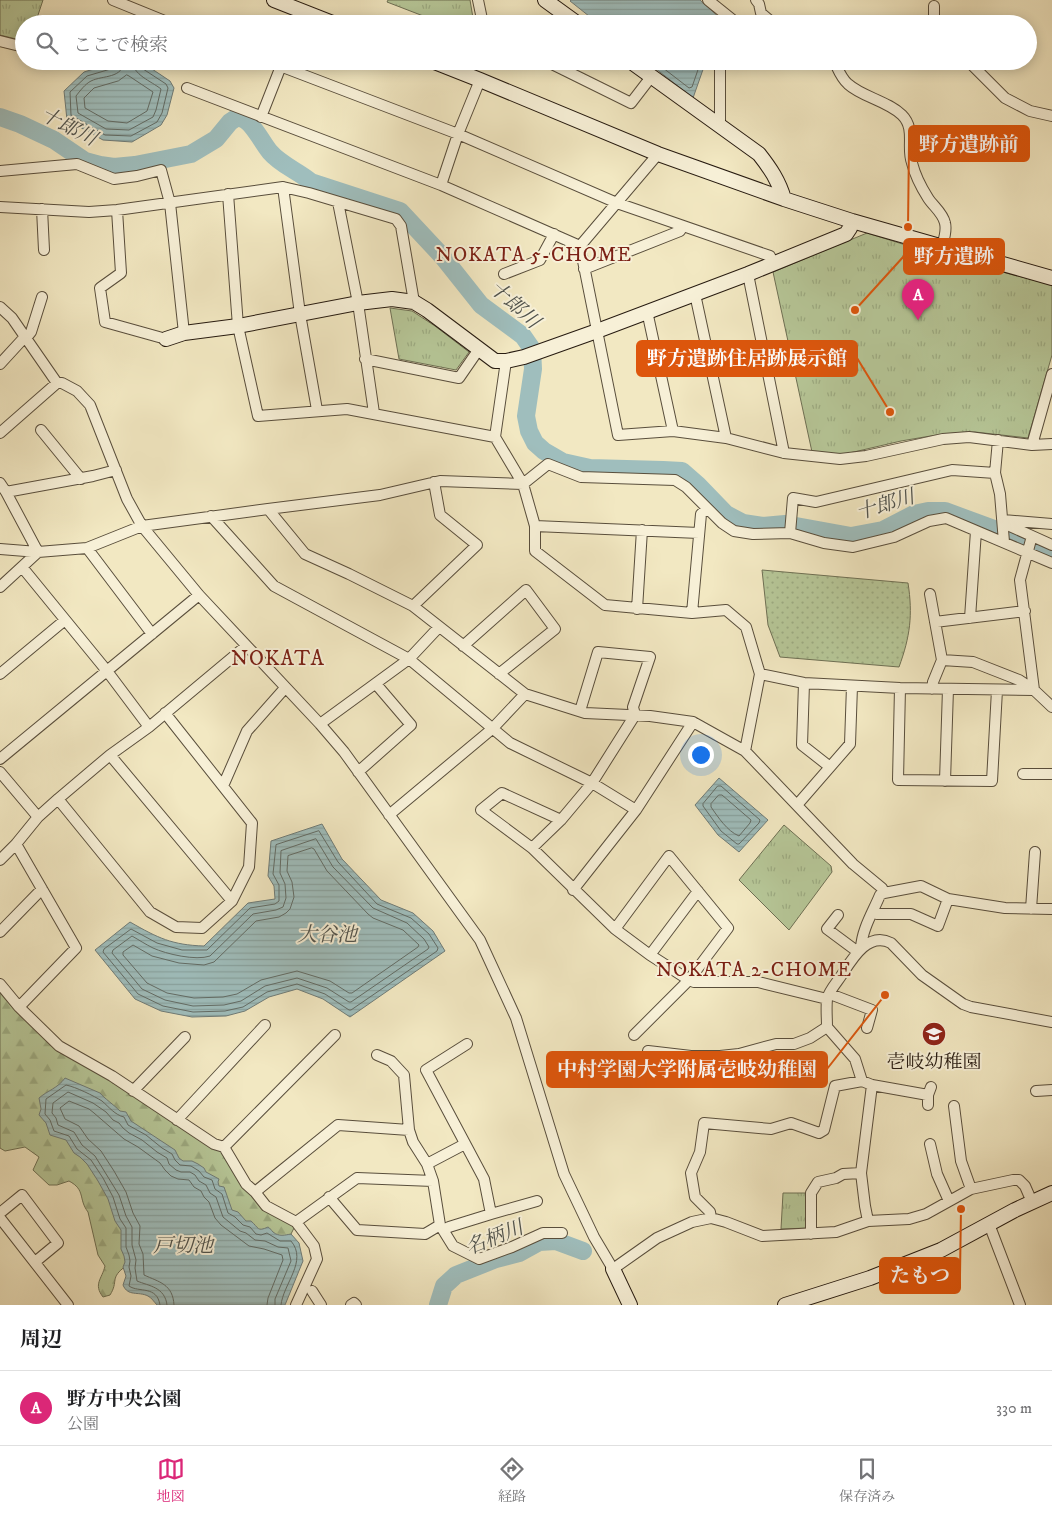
<!DOCTYPE html>
<html lang="ja">
<meta charset="utf-8">
<style>
body{margin:0;font-family:"IM FELL DW Pica","Noto Serif JP",serif;background:#f2f2f2;color:#202124}
.you{position:absolute;left:700px;top:754px;width:18px;height:18px;margin:-12px;border:4px solid #fff;border-radius:50%;background:#1a73e8;box-shadow:0 0 0 8px #1a73e833}
.badge{display:grid;place-items:center;width:32px;height:32px;border-radius:50%;background:#db2777;color:#fff;font-size:16px;font-weight:700}
.pin{position:absolute;translate:-50% -41px;filter:drop-shadow(0 1px 2px #0008)}
.pin::after{content:'';position:absolute;top:26px;width:18px;height:15px;background:inherit;clip-path:polygon(0 0,100% 0,50% 100%)}
.list{margin:0;padding:0;list-style:none}
h2{display:flex;justify-content:space-between;align-items:center;height:65px;margin:0;padding:0 20px;font-size:21px}
h2 small{font-size:16px;font-weight:400;color:#757577}
.list li{display:grid;grid-template-columns:32px 1fr auto;gap:15px;align-items:center;box-sizing:border-box;height:75px;padding:0 20px;border-top:1px solid #e0e0e0}
.list b{display:block;font-size:19px;white-space:nowrap}
.list p{margin:0;font-size:16px;white-space:nowrap;color:#757577}
.list em{font-size:16px;font-style:normal;color:#757577}
.icon{flex:none;width:28px;height:28px;fill:none;stroke:currentColor;stroke-width:2;stroke-linecap:round;stroke-linejoin:round}
.map{position:relative;flex:none;width:1052px;height:1305px;overflow:hidden}
.search{position:absolute;background:#fff;box-shadow:0 2px 12px #0003;left:15px;right:15px;top:15px;height:55px;display:flex;align-items:center;gap:12px;box-sizing:border-box;padding:0 18px;border-radius:28px;color:#757577;font-size:19px}
.sheet{height:140px;background:#fff}
nav{display:flex;justify-content:space-around;align-items:center;box-sizing:border-box;height:70px;border-top:1px solid #e0e0e0;background:#fff;font-size:14px;color:#757577}
nav a{display:grid;justify-items:center;gap:2px}
nav .on{color:#db2777}
.map>svg:first-child{display:block}
.grass{fill:url(#grass-dots);stroke:#6e7054}
.forest{fill:url(#forest-firs);stroke:#6e7054}
.park{fill:url(#park-tufts);stroke:#6e7054}
.water{fill:url(#water-rules);stroke:#6f7c78}
.lines{fill:none;stroke-linecap:round;stroke-linejoin:round}
.shore{stroke:#626c66;stroke-width:1}
.river{stroke:#9fbebd;stroke-width:18}
.street-casing{stroke:#594e3c;stroke-width:12}
.secondary-casing{stroke:#261a10;stroke-width:16}
.street{stroke:#f7f0d7;stroke-width:10}
.secondary{stroke:#f7f0d7;stroke-width:14}
.labels{text-anchor:middle;stroke-width:4;stroke-linejoin:round;paint-order:stroke}
.poi-label{font-size:19px;fill:#261a10;stroke:#f7f0d7}
.water-label{font-size:20px;font-style:italic;fill:#50534d;stroke:#f7f0d7}
.neighbourhood-label{font-size:20px;letter-spacing:1px;fill:#7a1f14;stroke:#f7f0d7}
.quarter-label{font-size:21px;letter-spacing:1px;fill:#7a1f14;stroke:#f7f0d7}
.leader{fill:none;stroke:#de560c;stroke-width:2}
.callout-dot{fill:#de560c;stroke:#f7f0d7;stroke-width:2}
.callout{fill:#de560c;stroke:#de560c;stroke-width:2}
.callout-label{font-size:20px;text-anchor:middle;font-weight:bold;fill:#fff}
</style>
<div class="map">
<svg width="1052" height="1305" viewBox="0 0 1052 1305">
<defs>
<pattern id="grass-dots" width="8" height="8" patternUnits="userSpaceOnUse" patternTransform="scale(1.25)"><rect width="8" height="8" fill="#b6c697"/><path d="M2 2h.1M6 6h.1" fill="none" stroke="#9caa81" stroke-width="1.8" stroke-linecap="round"/></pattern>
<pattern id="forest-firs" width="22" height="20" patternUnits="userSpaceOnUse" patternTransform="scale(1.25)"><rect width="22" height="20" fill="#b6c697"/><path d="M5 1l3.5 6h-7zM16 11l3.5 6h-7z" fill="#9caa81"/></pattern>
<pattern id="park-tufts" width="24" height="20" patternUnits="userSpaceOnUse" patternTransform="scale(1.25)"><rect width="24" height="20" fill="#b6c697"/><path d="M3 7l-1-3M5 7V3M7 7l1-3M15 17l-1-3M17 17v-4M19 17l1-3" fill="none" stroke="#9caa81"/></pattern>
<pattern id="water-rules" width="6" height="5" patternUnits="userSpaceOnUse" patternTransform="scale(1.25)"><rect width="6" height="5" fill="#9fbebd"/><path d="M0 2.5h6" fill="none" stroke="#89a3a1"/></pattern>
</defs>
<rect width="100%" height="100%" fill="#f2e8c2"/>
<filter id="stains"><feTurbulence type="fractalNoise" baseFrequency=".004" numOctaves="4"/><feColorMatrix values="0 0 0 0 .2 0 0 0 0 .09 0 0 0 0 .02 0 0 0 .5 -.17"/></filter>
<radialGradient id="worn" r=".72"><stop offset=".6" stop-color="#630" stop-opacity="0"/><stop offset="1" stop-color="#630" stop-opacity=".3"/></radialGradient>
<!-- grass -->
<path class="grass" d="M762 570 908 583C913 615 910 637 899 667L780 657 768 625Z"/>
<!-- forest -->
<path class="forest" d="M0 991 12 1005 118 1084 222 1151 241 1183 290 1222 294 1228 290 1236 286 1239 263 1235 69 1138 90 1162 103 1184 122 1227 126 1266C109 1278 119 1281 110 1295L103 1297C93 1284 102 1279 105 1266L98 1255 88 1212C78 1199 86 1190 69 1181L57 1185H49L33 1170 39 1157 25 1147 5 1151 0 1148Z"/>
<!-- park -->
<path class="park" d="M0 0H43L35 24H24V41L0 35Z
M388 0H470L474 24H444L387 2Z
M867 233 938 255 1052 285V355L1028 438 975 432 942 434 901 441 841 455 812 452 773 272Z
M390 308 412 311 435 326 469 352 456 370 399 359Z
M784 825 831 866 832 872 789 930 739 880Z
M783 1193H808L809 1228 781 1229Z"/>
<!-- water -->
<path class="water" d="M571 0H700L722 20 720 24H599L570 1Z
M120 61H140L170 81 174 88 167 115 161 125 132 142 103 140 67 120 64 91 84 72Z
M646 61H706L693 98Z
M719 778 768 820 739 852 718 835 695 805Z
M322 824 342 859 381 900 413 913 433 931 445 951 350 1017 323 999 297 989 269 997 245 1011 226 1016 192 1017 161 1011 135 999 95 950 130 922C158 938 172 945 204 946L248 903 275 899 274 886 268 876 271 841Z
M65 1078 100 1093C104 1098 114 1105 120 1111L126 1112 131 1121 175 1150 179 1158 183 1161H192L198 1164 204 1168 206 1172 219 1179 218 1182 219 1186 224 1187 232 1210 238 1212 246 1221H251C259 1228 257 1232 268 1227 270 1228 271 1230 273 1232 279 1237 285 1235 291 1234L299 1243 303 1261 285 1305H157C154 1302 152 1298 148 1296 138 1291 128 1297 123 1285L126 1276 123 1267 125 1262 124 1256 121 1249V1230L115 1221 108 1199 98 1181 87 1164 80 1157 74 1153 66 1140 50 1135 46 1123 39 1115 41 1109 39 1098C47 1091 58 1088 65 1078Z"/>
<g class="lines">
<!-- shore -->
<path class="shore" d="M118 61 117 65 114 68 87 76 70 92 71 115 105 135 131 136 157 122 162 113 168 88 166 84 140 67 138 61
M124 61C123 79 103 75 91 81 85 84 80 91 76 96L78 113 106 129 129 130 153 117 156 110 161 89C151 81 133 75 132 61
M654 61 689 88 692 87 701 61
M127 75 129 76 153 92 147 111 127 123 108 121 85 108 84 98 94 88 118 81Z
M718 786H721L760 820 759 823 739 844H737L721 831 703 806V804Z
M719 795H722L751 820 750 823 739 836C727 831 718 817 711 807V804Z
M319 831 338 862 377 904 411 918 429 934 438 948 437 951 351 1010H349L325 994 297 984 267 992 243 1007 225 1011 193 1012 163 1006 138 994 103 952 104 949 131 929 157 943 182 950H207L250 908 275 904 279 901V885L273 874 276 845Z
M316 839 333 867 373 908 407 923 424 939 429 947 428 949 351 1002H349L327 988 297 978 265 986 241 1001 224 1005 193 1006 165 1000 142 989 112 953 113 950 132 936C139 940 145 944 153 948 166 954 196 961 210 956L253 914 276 910 283 907 286 898 285 884 280 873 281 851Z
M312 848 314 849 327 871 368 914 373 918 403 930 419 945 418 947 352 993H349L330 981 297 971 261 980 237 994 223 997 194 998 167 993 147 983 123 955V952L133 945 152 956 179 963 204 965 214 962 256 921 279 917 286 913 290 909 294 897 292 882 287 871 288 856Z
M160 1305C157 1285 139 1293 129 1286L131 1276 129 1267 130 1261 129 1255 126 1247V1228L120 1219 113 1197 103 1178 91 1160 77 1149 69 1136 54 1131 50 1120 45 1114 46 1099 66 1085C76 1087 94 1096 102 1101 109 1107 115 1115 124 1117L128 1125 146 1135 162 1148 172 1154 175 1160 180 1165 191 1166 199 1171 204 1177 212 1180 215 1189 222 1194 228 1213 235 1217 243 1225 250 1227 256 1234 261 1235 267 1233 280 1241H291C308 1261 283 1284 281 1305
M167 1305C165 1287 149 1286 137 1281L135 1268 136 1260 132 1245V1227L126 1216 119 1195 95 1156 82 1145 74 1132 58 1125 56 1118 52 1113 53 1103 68 1092 93 1103 106 1112 113 1120 119 1123 123 1128 129 1133 142 1140 157 1152 167 1158 169 1164 176 1170 181 1172H190L195 1175 199 1181 206 1185 210 1193 216 1197 223 1217 240 1231 246 1233 255 1240 265 1241 278 1247 288 1248 291 1261 275 1299V1305
M174 1305C173 1284 159 1282 144 1275L143 1254 139 1244 140 1226 133 1213 126 1192 114 1171 101 1151 88 1139 79 1126 65 1119 60 1108 69 1101 89 1109 94 1113 124 1139 138 1147 160 1163 165 1170 171 1176 178 1179 189 1180 194 1187 201 1191 204 1197 209 1202 215 1218 221 1225 249 1246 264 1249 282 1255 283 1260 268 1298 267 1305"/>
<!-- river -->
<path class="river" d="M0 117 20 124 54 140 85 161 100 165 114 167 135 165 191 154 216 139 230 122 236 118C238 118 241 118 243 119 253 123 263 144 270 152 281 165 298 171 311 182L400 211 442 256 481 305 523 336 532 349 533 369 526 416 529 431 535 443 544 451 563 462 590 468 663 470 682 471 698 485 726 514 743 523 763 526 785 524 851 536 883 530 914 514 928 511H945L1013 536 1052 553
M438 1305 444 1286 456 1275 496 1259 519 1253 539 1242 556 1241 583 1251"/>
<!-- street casing -->
<g class="street-casing">
<path id="street" d="M113 0 172 24
M478 0 483 24
M708 0 734 21 733 24
M756 0 759 4 761 13 774 24
M299 24 304 12
M934 24V6
M0 41 24 47
M267 61 458 134 617 203 770 256 773 263
M546 61 631 103 651 77
M834 61C838 69 841 78 848 84 862 97 888 101 902 115 916 129 906 147 912 163 915 175 921 187 928 198 933 206 943 213 945 223 947 231 944 239 942 246
M968 61 1005 98 1030 111 1052 116
M187 88 441 185 580 246
M261 117 283 61
M720 126V61
M0 171 77 164 114 179 137 176 161 170 170 203 184 333
M441 185 458 134 480 80
M283 187 300 314 317 410
M228 194 238 326 258 416 347 409 495 437
M338 202 358 303 374 413
M0 207 89 212 117 210 283 187 309 193 396 219 401 226 414 302
M42 209 44 250
M117 210 121 273 100 288 105 322 166 339
M580 246 618 435 673 431 726 438 784 453 840 459 866 456 943 439 969 437 1032 445 1052 444
M580 246 658 154
M584 269 680 231 683 226
M504 274 540 260 554 234
M748 274 784 453
M695 294 726 438
M0 307 12 318 57 383
M647 311 673 431
M365 359 459 378 479 349
M506 361 495 437 523 484 535 526V551L605 605 692 613 726 610 746 627 760 674 745 751
M0 364 22 340 27 337 31 332 42 297
M41 430 81 479
M0 433 57 383H62L77 391 90 405 127 499 142 526 199 595 320 724 344 752 480 940 516 1018 564 1174 594 1237 613 1269 657 1238 692 1222 711 1218 726 1222 762 1236 836 1232 868 1221 909 1219 926 1214 971 1189 1013 1180H1019L1025 1186 1032 1202
M998 440 995 473 1000 494 1004 542
M1032 445 1052 374
M0 483 6 492 38 552
M6 492 93 476 116 470
M268 509 305 554 349 574 413 606 525 694 585 713 650 716 693 722 745 751 853 864 882 888 884 893
M211 516 274 586 409 659 510 743 592 783 636 810
M1003 520 1052 524
M1003 523 1052 545
M535 526 699 533
M790 533 793 498 816 502 952 470 995 473
M1032 536 1020 580 1034 690
M87 548 152 634
M0 549 38 552 87 548 142 526 268 509 380 495 440 481 523 484 548 464 581 477 675 480 686 487 722 523 734 531 753 534 790 533 824 543 853 547 894 537 929 521 946 518 1052 563
M22 567 107 671 149 727
M0 587 38 552
M930 594 942 660 933 682 932 689
M413 606 477 545 440 515 434 482
M637 609 642 530
M692 613 701 514 707 509
M970 618 976 531
M935 622 1025 611
M463 646 526 590 555 629 499 674
M942 660 973 662 1019 680 1034 690 1052 707
M0 674 65 620
M760 674 804 683 900 688 1034 690
M804 683 802 745 830 767
M900 688 898 780 992 781 997 690
M320 724 409 659 439 627
M110 755 232 901
M0 759 199 595
M0 772 38 817
M358 772 411 725 376 684
M1023 774H1052
M945 781 948 689
M223 786 247 731 285 688
M58 799 150 912 176 927 202 928 232 901 249 867 252 823 165 713
M797 805 850 744 852 686
M389 815 492 729 525 694
M561 820 502 793 481 810 532 848 615 929 650 955 689 980 694 982H758L827 999
M16 844 76 948 19 1007
M532 848 561 820 592 783 635 715 633 707 650 657 598 652 580 711
M0 860 16 844 38 817 58 799 110 755 149 727 246 646
M573 890 636 810 693 722
M1031 909 1035 852
M873 912 877 914H911L938 926 948 899
M838 915 827 929 858 952
M615 929 669 856 728 928 689 980 634 1035
M0 932 42 889
M861 948C862 929 873 912 880 895L884 893 921 886 948 899 1005 908 1052 909
M650 955 698 891
M0 984 19 1007 59 1046 112 1076 214 1144 224 1147 246 1184 255 1192 266 1206 296 1222 314 1246 317 1259 296 1305
M830 994 872 1010 867 1028
M467 1044 426 1070 484 1179 491 1214
M648 1051 691 1056H720L739 1054 776 1044H794L810 1038 827 1027
M377 1055 391 1061 404 1075 409 1130 413 1142 427 1164 433 1181 440 1225 453 1246 479 1259 512 1247 543 1233H562
M862 1081 855 1059 827 1027C827 1018 826 1008 827 999 829 991 837 982 841 976 852 959 868 931 891 943L922 975 963 1004 971 1007 1052 1022
M133 1091 185 1037
M1036 1091 1052 1090
M928 1105V1095L931 1087
M954 1106 961 1161 971 1189
M177 1120 265 1025
M930 1144 937 1174 949 1201
M224 1147 335 1035
M427 1164 465 1144
M255 1192 338 1125 409 1130
M329 1197 357 1230 425 1234 440 1225
M0 1213 22 1195 58 1243 35 1262
M0 1218 68 1305
M711 1218 710 1212 695 1197 691 1173 700 1152 704 1123 771 1129 791 1123 819 1133 824 1130 835 1086 862 1081 872 1085 928 1095
M868 1221 865 1206 861 1173 872 1085
M296 1222 357 1178 433 1181
M989 1224 1020 1305
M443 1230 449 1227 491 1214 537 1201
M811 1234V1193L818 1182 836 1178 843 1174 861 1173
M312 1291 321 1305
M351 1305 354 1303 356 1305"/>
</g>
<!-- secondary casing -->
<g class="secondary-casing">
<path id="secondary" d="M274 0 335 24
M545 0 578 24
M432 61 480 80 658 154 784 199 852 221 1052 278
M630 61 759 154C770 168 779 181 784 199
M166 339 184 333 238 326 358 303 392 299 414 302 427 310 495 361H506L524 357 597 331 748 274 846 234 850 228 852 221
M613 1269 630 1305
M785 1305 870 1278 941 1250 1015 1210 1052 1193"/>
</g>
<!-- street -->
<use href="#street" class="street"/>
<!-- secondary -->
<use href="#secondary" class="secondary"/>
</g>
<!-- icons -->
<defs>
<g id="school-disc" transform="scale(1.25)"><circle r="9.5" fill="#8f2418" stroke="#f7f0d7"/><path d="M0-5L7-2L0 1L-7-2ZM-4 1L0 2.5L4 1V4Q0 6-4 4Z" fill="#fff"/></g>
</defs>
<g fill-rule="evenodd">
<use href="#school-disc" x="934" y="1034"/>
</g>
<g class="labels">
<!-- poi labels -->
<g class="poi-label">
<text x="934" y="1068">壱岐幼稚園</text>
</g>
<!-- water labels -->
<g class="water-label">
<text transform="translate(69 126) rotate(27)" y="7">十郎川</text>
<text transform="translate(515 304) rotate(42)" y="7">十郎川</text>
<text transform="translate(885 504) rotate(-17)" y="7">十郎川</text>
<text x="327" y="941">大谷池</text>
<text transform="translate(494 1237) rotate(-22)" y="7">名柄川</text>
<text x="183" y="1252">戸切池</text>
</g>
<!-- neighbourhood labels -->
<g class="neighbourhood-label">
<text x="534" y="261">NOKATA 5-CHOME</text>
<text x="754" y="976">NOKATA 2-CHOME</text>
</g>
<!-- quarter labels -->
<g class="quarter-label">
<text x="278" y="665">NOKATA</text>
</g>
</g>
<!-- callouts -->
<path class="leader" d="M908 227L909 144M855 310L904 256M890 412L857 358M885 995L827 1069M961 1209L960 1275"/>
<g class="callout-dot">
<circle cx="908" cy="227" r="5"/>
<circle cx="855" cy="310" r="5"/>
<circle cx="890" cy="412" r="5"/>
<circle cx="885" cy="995" r="5"/>
<circle cx="961" cy="1209" r="5"/>
</g>
<g class="callout">
<rect x="909" y="126" width="120" height="35" rx="5"/>
<rect x="904" y="239" width="100" height="35" rx="5"/>
<rect x="637" y="341" width="220" height="35" rx="5"/>
<rect x="547" y="1052" width="280" height="35" rx="5"/>
<rect x="880" y="1258" width="80" height="35" rx="5"/>
</g>
<g class="callout-label">
<text x="969" y="151">野方遺跡前</text>
<text x="954" y="263">野方遺跡</text>
<text x="747" y="365">野方遺跡住居跡展示館</text>
<text x="687" y="1076">中村学園大学附属壱岐幼稚園</text>
<text x="920" y="1282">たもつ</text>
</g>
<rect width="100%" height="100%" filter="url(#stains)"/>
<rect width="100%" height="100%" fill="url(#worn)"/>
</svg>
<div class="you"></div>
<div class="pin badge" style="left:918px;top:320px">A</div>
<div class="search"><svg class="icon" aria-label="search" viewBox="0 0 24 24"><circle cx="10" cy="10" r="6"/><path d="M15 15l6 6"/></svg>ここで検索</div>
</div>
<section class="sheet">
<h2>周辺<small></small></h2>
<ul class="list">
<li><span class="badge">A</span><div><b>野方中央公園</b><p>公園</p></div><em>330 m</em></li>
</ul>
</section>
<nav>
<a class="on"><svg class="icon" aria-label="map" viewBox="0 0 24 24"><path d="M3 6l6-2 6 2 6-2v14l-6 2-6-2-6 2zM9 4v14M15 6v14"/></svg>地図</a>
<a><svg class="icon" aria-label="directions" viewBox="0 0 24 24"><path d="M12 3l9 9-9 9-9-9zM9 14v-3h6M13 9l2 2-2 2"/></svg>経路</a>
<a><svg class="icon" aria-label="saved" viewBox="0 0 24 24"><path d="M7 4h10v16l-5-4-5 4z"/></svg>保存済み</a>
</nav>
